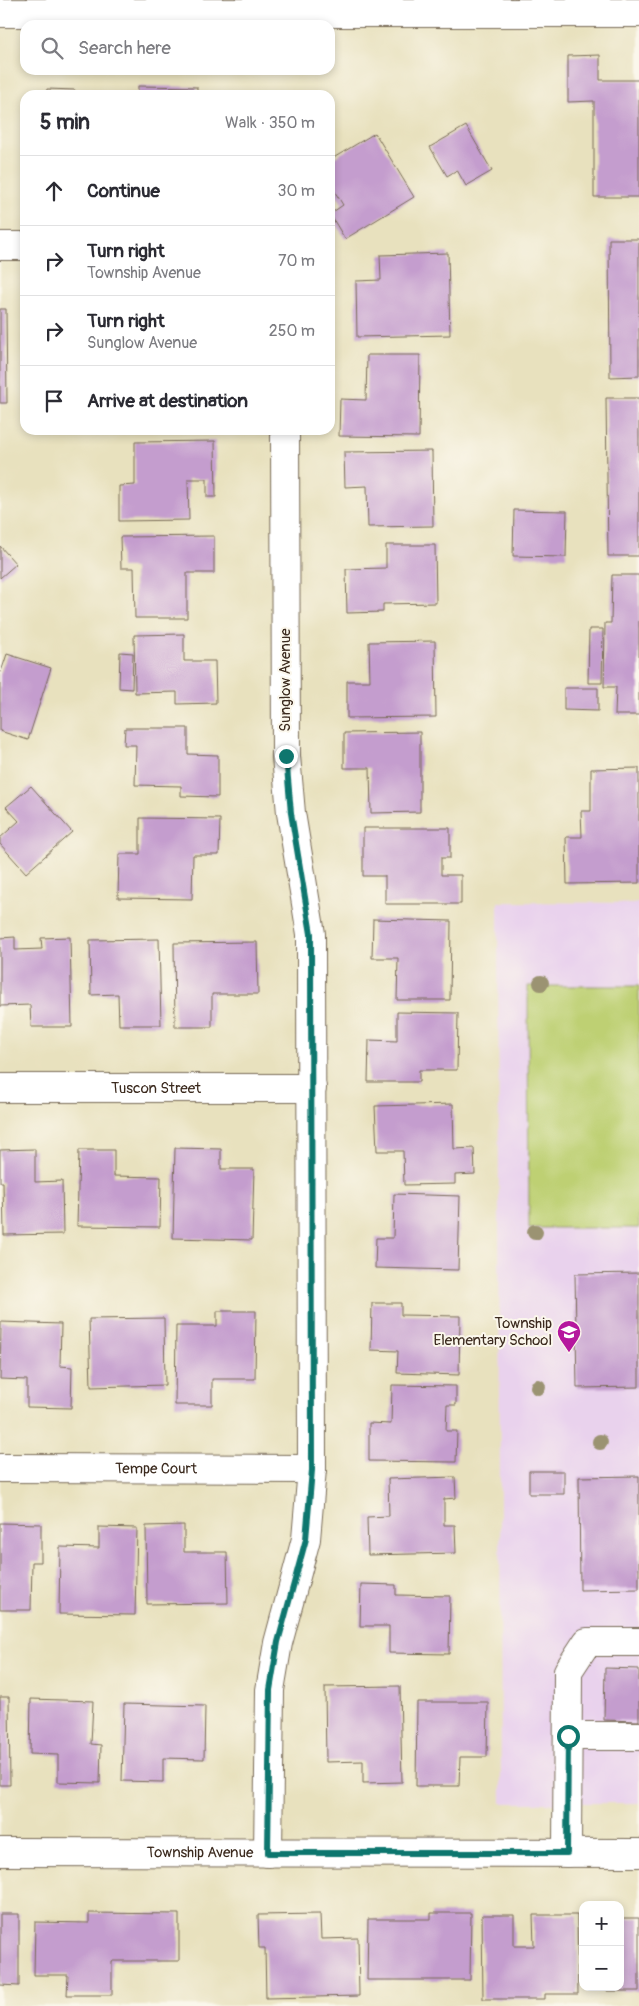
<!DOCTYPE html>
<meta charset="utf-8">
<style>
body{margin:0;font-family:Pangolin,sans-serif;background:#f7f7f7;color:#2b2b33}
.controls{position:absolute;right:15px;bottom:15px;display:grid;overflow:hidden;border-radius:10px;box-shadow:0 2px 8px #0003}
.controls button{width:45px;height:45px;display:grid;place-items:center;padding:0;border:0;border-bottom:1px solid #e1e1e2;background:#fff;color:#2b2b33;font:25px sans-serif}
.stop{position:absolute;width:15px;height:15px;margin:-11px;border:4px solid #0f766e;border-radius:50%;background:#fff}
.stop.end{background:#0f766e;border-color:#fff;box-shadow:0 1px 5px #0008}
.list{margin:0;padding:0;list-style:none}
h2{display:flex;justify-content:space-between;align-items:center;height:65px;margin:0;padding:0 20px;font-size:21px}
h2 small{font-size:16px;font-weight:400;color:#7c7c81}
.list li{display:grid;grid-template-columns:32px 1fr auto;gap:15px;align-items:center;box-sizing:border-box;height:70px;padding:0 20px;border-top:1px solid #e1e1e2}
.list b{display:block;font-size:19px;white-space:nowrap}
.list p{margin:0;font-size:16px;white-space:nowrap;color:#7c7c81}
.list em{font-size:16px;font-style:normal;color:#7c7c81}
.icon{flex:none;width:28px;height:28px;fill:none;stroke:currentColor;stroke-width:2;stroke-linecap:round;stroke-linejoin:round}
.map{position:relative;flex:none;width:639px;height:2006px;overflow:hidden}
.search{position:absolute;background:#fff;box-shadow:0 2px 8px #0003;left:20px;top:20px;width:315px;height:55px;display:flex;align-items:center;gap:12px;box-sizing:border-box;padding:0 18px;border-radius:15px;color:#7c7c81;font-size:19px}
.panel{position:absolute;background:#fff;box-shadow:0 2px 8px #0003;left:20px;top:90px;width:315px;height:345px;border-radius:15px}
.map>svg:first-child{display:block}
.built{fill:#e9d2ed}
.green{fill:#bed073;stroke:#7c7d48}
.building{fill:#c49dce}
.lines{fill:none;stroke-linecap:round;stroke-linejoin:round}
.minor-casing{stroke:#786a56;stroke-width:30}
.minor{stroke:#fff;stroke-width:28}
.tree{fill:#9b9372}
.route{stroke:#0f766e;stroke-width:6}
.labels{text-anchor:middle;stroke-width:4;stroke-linejoin:round;paint-order:stroke}
.street-label{font-size:15px;fill:#3b2a1e;stroke:#fbf7ec}
.poi-label{font-size:15px;fill:#3b2a1e;stroke:#fbf7ec;text-anchor:end}
</style>
<div class="map">
<svg width="639" height="2006" viewBox="0 0 639 2006">
<rect width="100%" height="100%" fill="#fbf7ec"/>
<filter id="ink" filterUnits="userSpaceOnUse"><feTurbulence type="fractalNoise" baseFrequency=".02" numOctaves="2"/><feDisplacementMap in="SourceGraphic" scale="10" xChannelSelector="R" yChannelSelector="G"/><feConvolveMatrix kernelMatrix="1 2 1 2 8 2 1 2 1" color-interpolation-filters="sRGB"/></filter>
<filter id="wash" filterUnits="userSpaceOnUse"><feTurbulence type="fractalNoise" baseFrequency=".0096" numOctaves="4" result="noise"/><feDisplacementMap in="SourceGraphic" scale="20" xChannelSelector="R" yChannelSelector="G"/><feGaussianBlur stdDeviation="1.12" result="paint"/><feColorMatrix in="noise" values="0 0 0 0 0 0 0 0 0 0 0 0 0 0 0 0 0 1.4 0 .05"/><feComposite in="paint" operator="in"/></filter>
<g filter="url(#wash)">
<rect width="100%" height="100%" fill="#e8e1be"/>
<!-- built -->
<path class="built" d="M498 902 639 903V1803H501Z"/>
<!-- green -->
<path class="green" d="M528 986H639V1228H529Z"/>
<g id="blocks">
<!-- building -->
<path class="building" d="M600 55V80H639V197H594V101L568 102V56Z
M138 86 197 87V95H138Z
M47 89 75 90V95H46Z
M466 126 492 171 466 186 457 170 447 176 430 147Z
M375 133 414 197 345 239 330 214 343 205 330 184V160Z
M609 239H639V376L610 377Z
M448 253 450 335 357 337 356 281 381 280 380 255Z
M0 309H6L7 403H0Z
M367 355H420L419 437 339 436 340 399 366 400Z
M606 398H639V556H608Z
M215 441 216 497H207V479H188L189 520 119 521V486L135 485V442Z
M432 451 433 526 368 527 367 486 345 487 344 452Z
M514 510 567 511 566 557 513 556Z
M214 536V573H187V618H135L134 568H121L120 537Z
M386 545H435L436 603 383 604V612L347 613 346 569 386 568Z
M0 546 16 564 0 578Z
M612 575H639V715H615L616 687H604L605 623H611Z
M589 629H603L602 683H588Z
M184 634V661H215L216 703 177 704V692L135 693 134 635Z
M435 641 436 717 347 718V681H370L369 642Z
M120 652 133 653 132 689 119 688Z
M7 654 51 668 28 740 0 731V675Z
M564 688H598V711L564 710Z
M125 728H188V754L218 755V797L181 796V786L135 785 136 745H124Z
M420 732V812L371 813 370 768H344V733Z
M639 768V883L567 884 566 837H582L581 811H591V769Z
M31 786 72 832 26 873 0 844V838L19 821 6 807Z
M140 818 220 819 219 855H193L192 899 118 898 119 854H140Z
M363 828H450V858H441V875H461V904H385V876H363Z
M373 919 451 921 450 1000H397L398 958H372Z
M15 937V950L42 949 41 938 70 937 72 1027H31L30 1005 0 1006V938Z
M159 939 161 1025H119L118 994 91 995 90 940Z
M257 942 258 994H212V1027H175L174 943Z
M397 1012 458 1013 457 1070H419V1082H368L369 1040 397 1041Z
M453 1104 454 1149 474 1148 475 1174 455 1175V1184L404 1185 403 1151H377L375 1106Z
M175 1148 221 1149V1169H254L252 1240 173 1238Z
M35 1149V1182L62 1181 63 1234 4 1235 3 1182H0V1150Z
M79 1150H114V1176L161 1177 160 1227 77 1226Z
M394 1194 460 1196 458 1270 375 1268 376 1238H393Z
M639 1273V1387L577 1388 575 1274Z
M372 1303H401V1315L460 1316 459 1375 397 1373 398 1351 371 1350Z
M217 1311H256L255 1379H212V1405H175L176 1326H217Z
M164 1318 165 1385 91 1387 89 1319Z
M1 1322 61 1324 60 1366 72 1367 71 1408 27 1407V1380L0 1379Z
M392 1385 456 1386V1405H447L446 1431H457L456 1462 369 1461V1423L391 1424Z
M529 1471H564V1494H529Z
M639 1476V1589L580 1590 579 1477Z
M455 1477 456 1498 444 1499V1525H455L456 1553 368 1555 367 1517 389 1516 388 1479Z
M0 1523 41 1524V1562H32L31 1610H0Z
M184 1525V1552H227L228 1603 147 1604 146 1526Z
M99 1527 137 1528 135 1615 59 1614 60 1547 99 1548Z
M361 1584 396 1585V1595L450 1596 449 1654 389 1653V1626H360Z
M605 1668 639 1669V1721L604 1720Z
M400 1686 402 1782 363 1783V1761L326 1762 325 1687Z
M0 1697H9L10 1785H0Z
M31 1699 93 1701 91 1744 101 1745 100 1783 58 1782V1755L30 1754Z
M417 1702H488L487 1757H460L459 1786H416Z
M124 1704 205 1706 204 1759 163 1758V1782L122 1781Z
M89 1913 179 1914V1961H112V1995H67L68 1975H34L35 1922 89 1923Z
M431 1913H471L470 1980H367L368 1919H431Z
M0 1914H19V1986L0 1985Z
M320 1914 321 1939 358 1938 359 1996 266 1998 265 1948H259L258 1915Z
M482 1915H514V1946H534L533 1915H577L578 1994H545V1999H483Z
M620 1918H639V1991H607V1987H620Z"/>
</g>
</g>
<g filter="url(#ink)">
<use href="#blocks" fill-opacity="0" stroke="#786a56" stroke-width="1"/>
<g class="lines">
<!-- minor casing -->
<g class="minor-casing">
<g id="minor">
<path d="M0 13H639"/>
<path d="M0 246H25"/>
<path id="s1" d="M0 1088H312"/>
<path id="s2" d="M0 1468 312 1469"/>
<path d="M568 1736H639"/>
<path id="s3" d="M0 1852 639 1853"/>
<path d="M268 1853 270 1690 278 1643 306 1539 312 1469 311 934 291 813 286 756 285 430"/>
<path d="M567 1853 568 1671 587 1642H639"/>
</g>
</g>
<!-- minor -->
<use href="#minor" class="minor"/>
</g>
<!-- trees -->
<g class="tree">
<circle cx="541" cy="983" r="8"/>
<circle cx="535" cy="1232" r="8"/>
<circle cx="538" cy="1387" r="8"/>
<circle cx="600" cy="1442" r="8"/>
</g>
</g>
<g class="lines" filter="url(#ink)">
<!-- route -->
<path class="route" d="M286 756 291 813 311 934 312 1470 306 1539 278 1642 270 1690 268 1853H567L568 1736"/>
</g>
<!-- icons -->
<defs>
<g id="school-pin" transform="scale(1.25)"><path d="M0 17L-7.5 6A9.5 9.5 0 1 1 7.5 6Z" fill="#b5179e" stroke="#fbf7ec"/><path d="M0-5L7-2L0 1L-7-2ZM-4 1L0 2.5L4 1V4Q0 6-4 4Z" fill="#fff"/></g>
</defs>
<g fill-rule="evenodd">
<use href="#school-pin" x="569" y="1332"/>
</g>
<g class="labels">
<!-- street labels -->
<g class="street-label">
<text transform="translate(285 680) rotate(-90)" y="5">Sunglow Avenue</text>
<text dy="5" stroke="none"><textPath href="#s1" startOffset="156">Tuscon Street</textPath></text>
<text dy="5" stroke="none"><textPath href="#s2" startOffset="156">Tempe Court</textPath></text>
<text dy="5" stroke="none"><textPath href="#s3" startOffset="200">Township Avenue</textPath></text>
</g>
<!-- poi labels -->
<g class="poi-label">
<text x="552" y="1328">Township<tspan x="552" dy="17">Elementary School</tspan></text>
</g>
</g>
</svg>
<div class="controls">
<button>+</button>
<button>−</button>
</div>
<div class="stop" style="left:568px;top:1736px"></div>
<div class="stop end" style="left:286px;top:756px"></div>
<div class="search"><svg class="icon" aria-label="search" viewBox="0 0 24 24"><circle cx="10" cy="10" r="6"/><path d="M15 15l6 6"/></svg>Search here</div>
<section class="panel">
<h2>5 min<small>Walk · 350 m</small></h2>
<ul class="list">
<li><svg class="icon" aria-label="ahead" viewBox="0 0 24 24"><path d="M12 20V5M6 11l6-6 6 6"/></svg><div><b>Continue</b></div><em>30 m</em></li>
<li><svg class="icon" aria-label="right" viewBox="0 0 24 24"><path d="M7 20v-9h11M14 6l5 5-5 5"/></svg><div><b>Turn right</b><p>Township Avenue</p></div><em>70 m</em></li>
<li><svg class="icon" aria-label="right" viewBox="0 0 24 24"><path d="M7 20v-9h11M14 6l5 5-5 5"/></svg><div><b>Turn right</b><p>Sunglow Avenue</p></div><em>250 m</em></li>
<li><svg class="icon" aria-label="arrive" viewBox="0 0 24 24"><path d="M6 21V4h12l-3 4 3 4H6"/></svg><div><b>Arrive at destination</b></div></li>
</ul>
</section>
</div>
